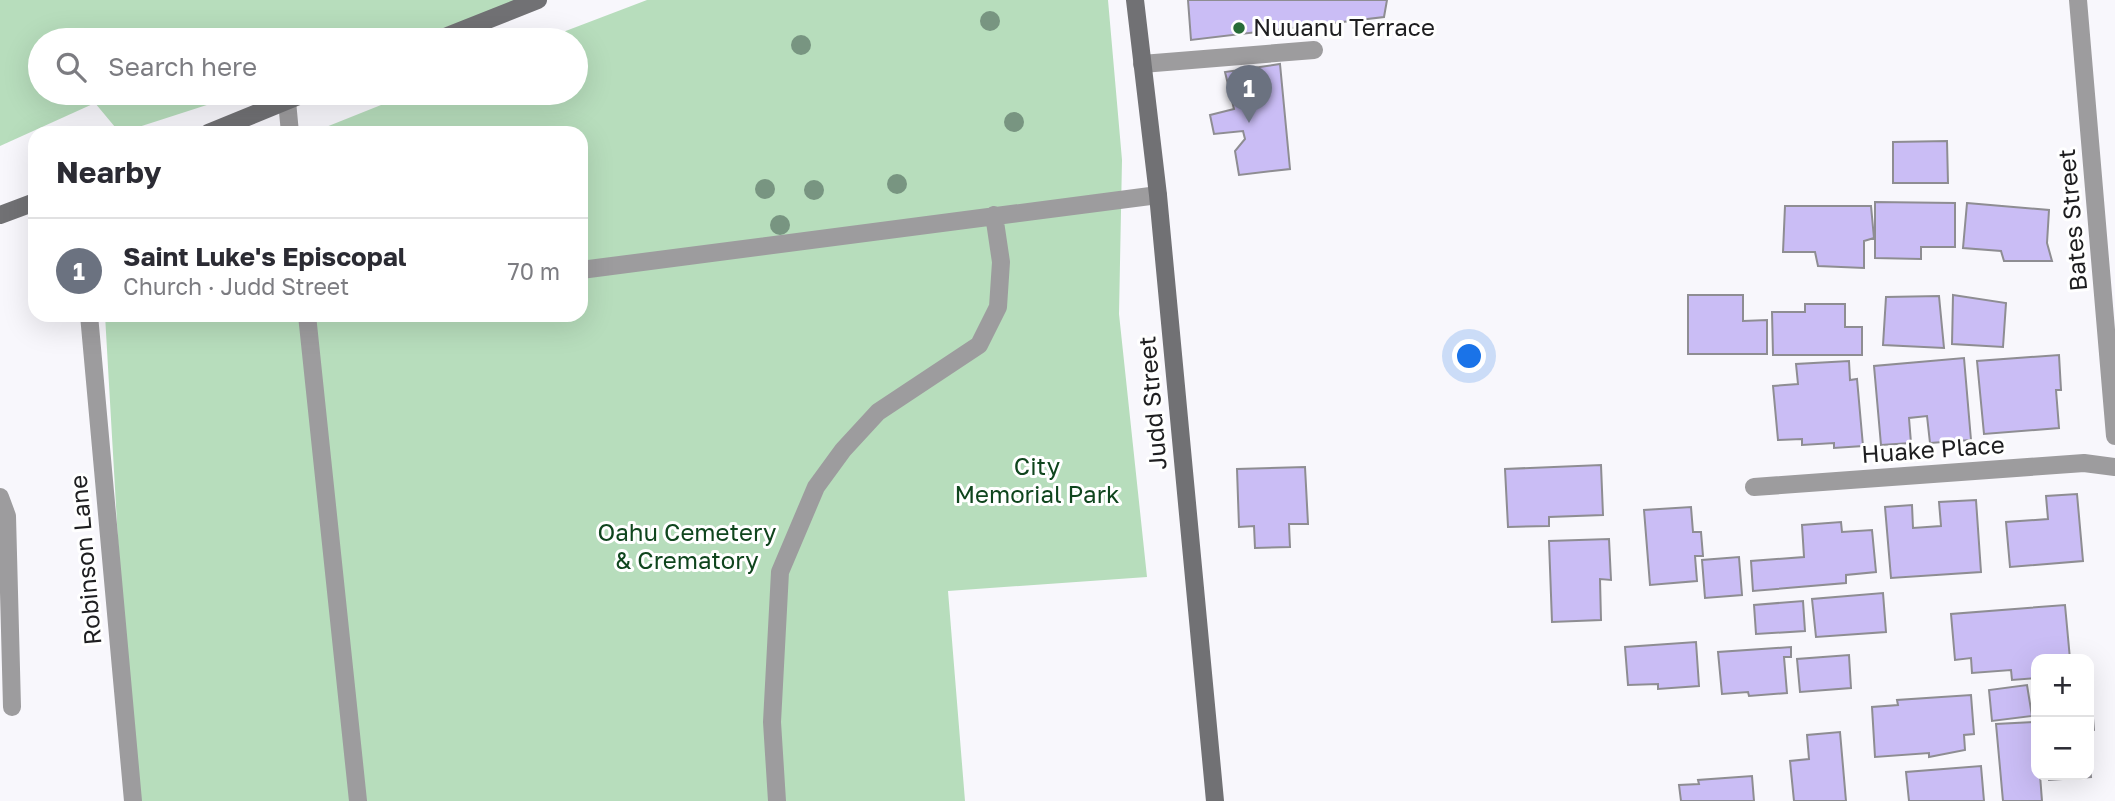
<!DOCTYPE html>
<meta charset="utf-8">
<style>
body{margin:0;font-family:"Golos Text",sans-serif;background:#f2f2f3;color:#2b2b33}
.controls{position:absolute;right:21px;bottom:21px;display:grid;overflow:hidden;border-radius:14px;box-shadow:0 7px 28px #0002}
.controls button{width:63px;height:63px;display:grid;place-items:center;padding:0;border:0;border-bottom:2px solid #e1e1e2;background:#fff;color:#2b2b33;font:35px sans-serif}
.you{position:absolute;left:1470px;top:357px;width:24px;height:24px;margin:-18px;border:5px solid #fff;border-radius:50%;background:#1a73e8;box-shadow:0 0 0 10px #1a73e833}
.badge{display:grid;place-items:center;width:46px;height:46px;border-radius:50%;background:#276c37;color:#fff;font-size:23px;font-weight:700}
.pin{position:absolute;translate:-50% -58px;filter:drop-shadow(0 2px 4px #0008)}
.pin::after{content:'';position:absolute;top:37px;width:24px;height:21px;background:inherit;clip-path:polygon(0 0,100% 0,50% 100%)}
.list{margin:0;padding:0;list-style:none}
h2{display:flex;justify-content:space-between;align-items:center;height:91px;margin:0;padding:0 28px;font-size:30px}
h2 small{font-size:23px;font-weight:400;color:#7c7c81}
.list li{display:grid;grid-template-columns:46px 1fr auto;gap:21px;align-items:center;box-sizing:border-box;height:105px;padding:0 28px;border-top:2px solid #e1e1e2}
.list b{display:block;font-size:26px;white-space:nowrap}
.list p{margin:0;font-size:23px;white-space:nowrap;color:#7c7c81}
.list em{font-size:23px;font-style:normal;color:#7c7c81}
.icon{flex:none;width:38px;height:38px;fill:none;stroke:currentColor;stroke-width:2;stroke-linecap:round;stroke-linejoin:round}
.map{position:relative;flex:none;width:2115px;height:801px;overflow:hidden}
.search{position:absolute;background:#fff;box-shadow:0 7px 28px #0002;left:28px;top:28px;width:560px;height:77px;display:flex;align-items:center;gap:18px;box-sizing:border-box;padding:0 24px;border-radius:38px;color:#7c7c81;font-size:26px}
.panel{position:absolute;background:#fff;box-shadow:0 7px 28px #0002;left:28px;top:126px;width:560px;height:196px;border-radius:21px}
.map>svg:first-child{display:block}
.green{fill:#b7ddbc}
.building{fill:#cabdf5;stroke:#8e8d92;stroke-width:2}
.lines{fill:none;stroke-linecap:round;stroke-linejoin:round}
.lane{stroke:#9d9c9e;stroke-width:18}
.street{stroke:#9d9c9e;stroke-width:18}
.secondary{stroke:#717174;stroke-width:18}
.tree{fill:#789581}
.poi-dot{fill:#276c37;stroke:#fff;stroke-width:2.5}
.labels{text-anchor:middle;stroke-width:6;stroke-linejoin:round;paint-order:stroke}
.poi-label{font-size:24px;fill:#1e1e20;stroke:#fff;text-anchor:start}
.street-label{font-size:24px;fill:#1e1e20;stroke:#fff}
.park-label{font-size:24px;fill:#0f451d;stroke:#fff}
</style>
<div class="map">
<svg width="2115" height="801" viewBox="0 0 2115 801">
<rect width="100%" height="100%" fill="#f8f7fc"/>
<!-- green -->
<path class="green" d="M0 0H530L406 40H40V93H244L120 133 95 103 0 146Z
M647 0H1108L1122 160 1119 314 1147 577 948 591 965 801H133L105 315H581V133H311L411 93H576V40H542Z"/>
<!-- building -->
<path class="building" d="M1188 0H1387L1384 17 1191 40Z
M1280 64 1290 169 1239 175 1235 151 1245 139 1243 131 1214 134 1210 115 1234 109 1225 72Z
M1947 141 1948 183H1893V142Z
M1875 202 1955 203V247H1921V259L1875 258Z
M1967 203 2049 210 2047 243 2052 261H2004L2001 251 1963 248Z
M1785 206H1871L1874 238 1864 241V268L1818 266 1815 252H1783Z
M1688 295H1743V321L1767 320V354H1688Z
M1953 295 2006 303 2003 347 1952 344Z
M1939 296 1944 348 1883 345 1886 297Z
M1805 304H1845V327H1862V355H1773L1772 312H1805Z
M2059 355 2061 390H2056L2059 428 1984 434 1977 361Z
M1964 358 1971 440 1930 443 1927 416 1909 418 1911 443 1881 445 1874 366Z
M1849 361 1850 380 1857 379 1863 446 1834 448V443L1802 445V439L1778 440 1773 386 1798 384 1796 364Z
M1601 465 1603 515 1549 517V526L1508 527 1505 469Z
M1305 467 1308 524H1289L1290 547 1255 548 1254 526 1239 527 1237 469Z
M2077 494 2083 561 2010 567 2006 522 2048 519 2046 496Z
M1976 500 1981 572 1891 578 1885 507 1912 505 1913 528 1941 526 1939 502Z
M1691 507 1693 532H1701L1703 556H1695L1697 581 1650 585 1644 510Z
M1841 522 1842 532 1872 530 1876 572 1846 575V583L1753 591 1751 561 1804 557 1802 525Z
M1609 539 1611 580 1600 579 1601 620 1552 622 1549 541Z
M1739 557 1742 595 1705 598 1702 560Z
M1883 593 1886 632 1816 637 1812 599Z
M1803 601 1805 631 1756 634 1754 605Z
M2065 605 2070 659H2036V678L2012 680 2011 670 1972 673 1971 658 1955 660 1951 614Z
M1696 642 1699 686 1658 689V684L1628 685 1625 647Z
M1791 647V657H1784L1787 693 1749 696 1748 692 1722 694 1718 652Z
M1849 655 1851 688 1800 692 1797 659Z
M2027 685 2032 716 1992 721 1989 690Z
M2089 694H2091L2094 730 2089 731Z
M1971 695 1974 734 1964 735 1965 750 1929 757V753L1875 757 1872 707 1898 705 1897 700Z
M2035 722 2036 775H2040L2042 801H2003L1996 724Z
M1840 732 1846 801H1794L1790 761 1809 759 1807 735Z
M2089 752 2091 777 2049 780 2048 775H2089Z
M1981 766 1984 801H1909L1906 772Z
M1752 776 1754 801H1681L1679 785 1699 784 1698 780Z"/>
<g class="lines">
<!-- lane -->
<path class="lane" d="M1142 64 1314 50
M287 101 290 133
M581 270 1158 195
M307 315 358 801
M0 497 7 516 12 707
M777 801 772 722 780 572 816 487 843 450 878 412 979 345 998 307 1001 262 994 215"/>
<!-- street -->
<path class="street" d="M2078 0 2115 436
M89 315 133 801
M1754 487 2084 463 2115 467"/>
<!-- secondary -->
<path class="secondary" d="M1135 0 1158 195 1215 801
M437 40 538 0
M208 133 306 93
M0 215 35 202"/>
</g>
<!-- trees -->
<g class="tree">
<circle cx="990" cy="21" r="10"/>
<circle cx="801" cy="45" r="10"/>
<circle cx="1014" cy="122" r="10"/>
<circle cx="897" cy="184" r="10"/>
<circle cx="765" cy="189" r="10"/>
<circle cx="814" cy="190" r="10"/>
<circle cx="780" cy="225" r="10"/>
</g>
<!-- markers -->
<circle class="poi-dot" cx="1239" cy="28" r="7"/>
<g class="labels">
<!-- poi labels -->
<g class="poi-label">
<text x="1253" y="36">Nuuanu Terrace</text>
</g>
<!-- street labels -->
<g class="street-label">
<text transform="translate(2073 220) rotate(-95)" y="8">Bates Street</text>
<text transform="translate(1153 403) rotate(-95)" y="8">Judd Street</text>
<text transform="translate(1933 450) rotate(-4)" y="8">Huake Place</text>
<text transform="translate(86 560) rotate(-95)" y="8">Robinson Lane</text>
</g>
<!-- park labels -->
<g class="park-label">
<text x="1037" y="475">City<tspan x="1037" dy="28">Memorial Park</tspan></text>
<text x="687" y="541">Oahu Cemetery<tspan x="687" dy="28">&amp; Crematory</tspan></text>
</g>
</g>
</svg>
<div class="controls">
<button>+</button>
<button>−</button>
</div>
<div class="you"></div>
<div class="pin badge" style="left:1249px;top:123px;background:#6b7280">1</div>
<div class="search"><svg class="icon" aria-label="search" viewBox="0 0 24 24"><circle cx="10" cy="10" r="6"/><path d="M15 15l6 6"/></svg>Search here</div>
<section class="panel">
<h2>Nearby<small></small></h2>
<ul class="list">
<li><span class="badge" style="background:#6b7280">1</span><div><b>Saint Luke's Episcopal</b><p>Church · Judd Street</p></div><em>70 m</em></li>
</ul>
</section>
</div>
